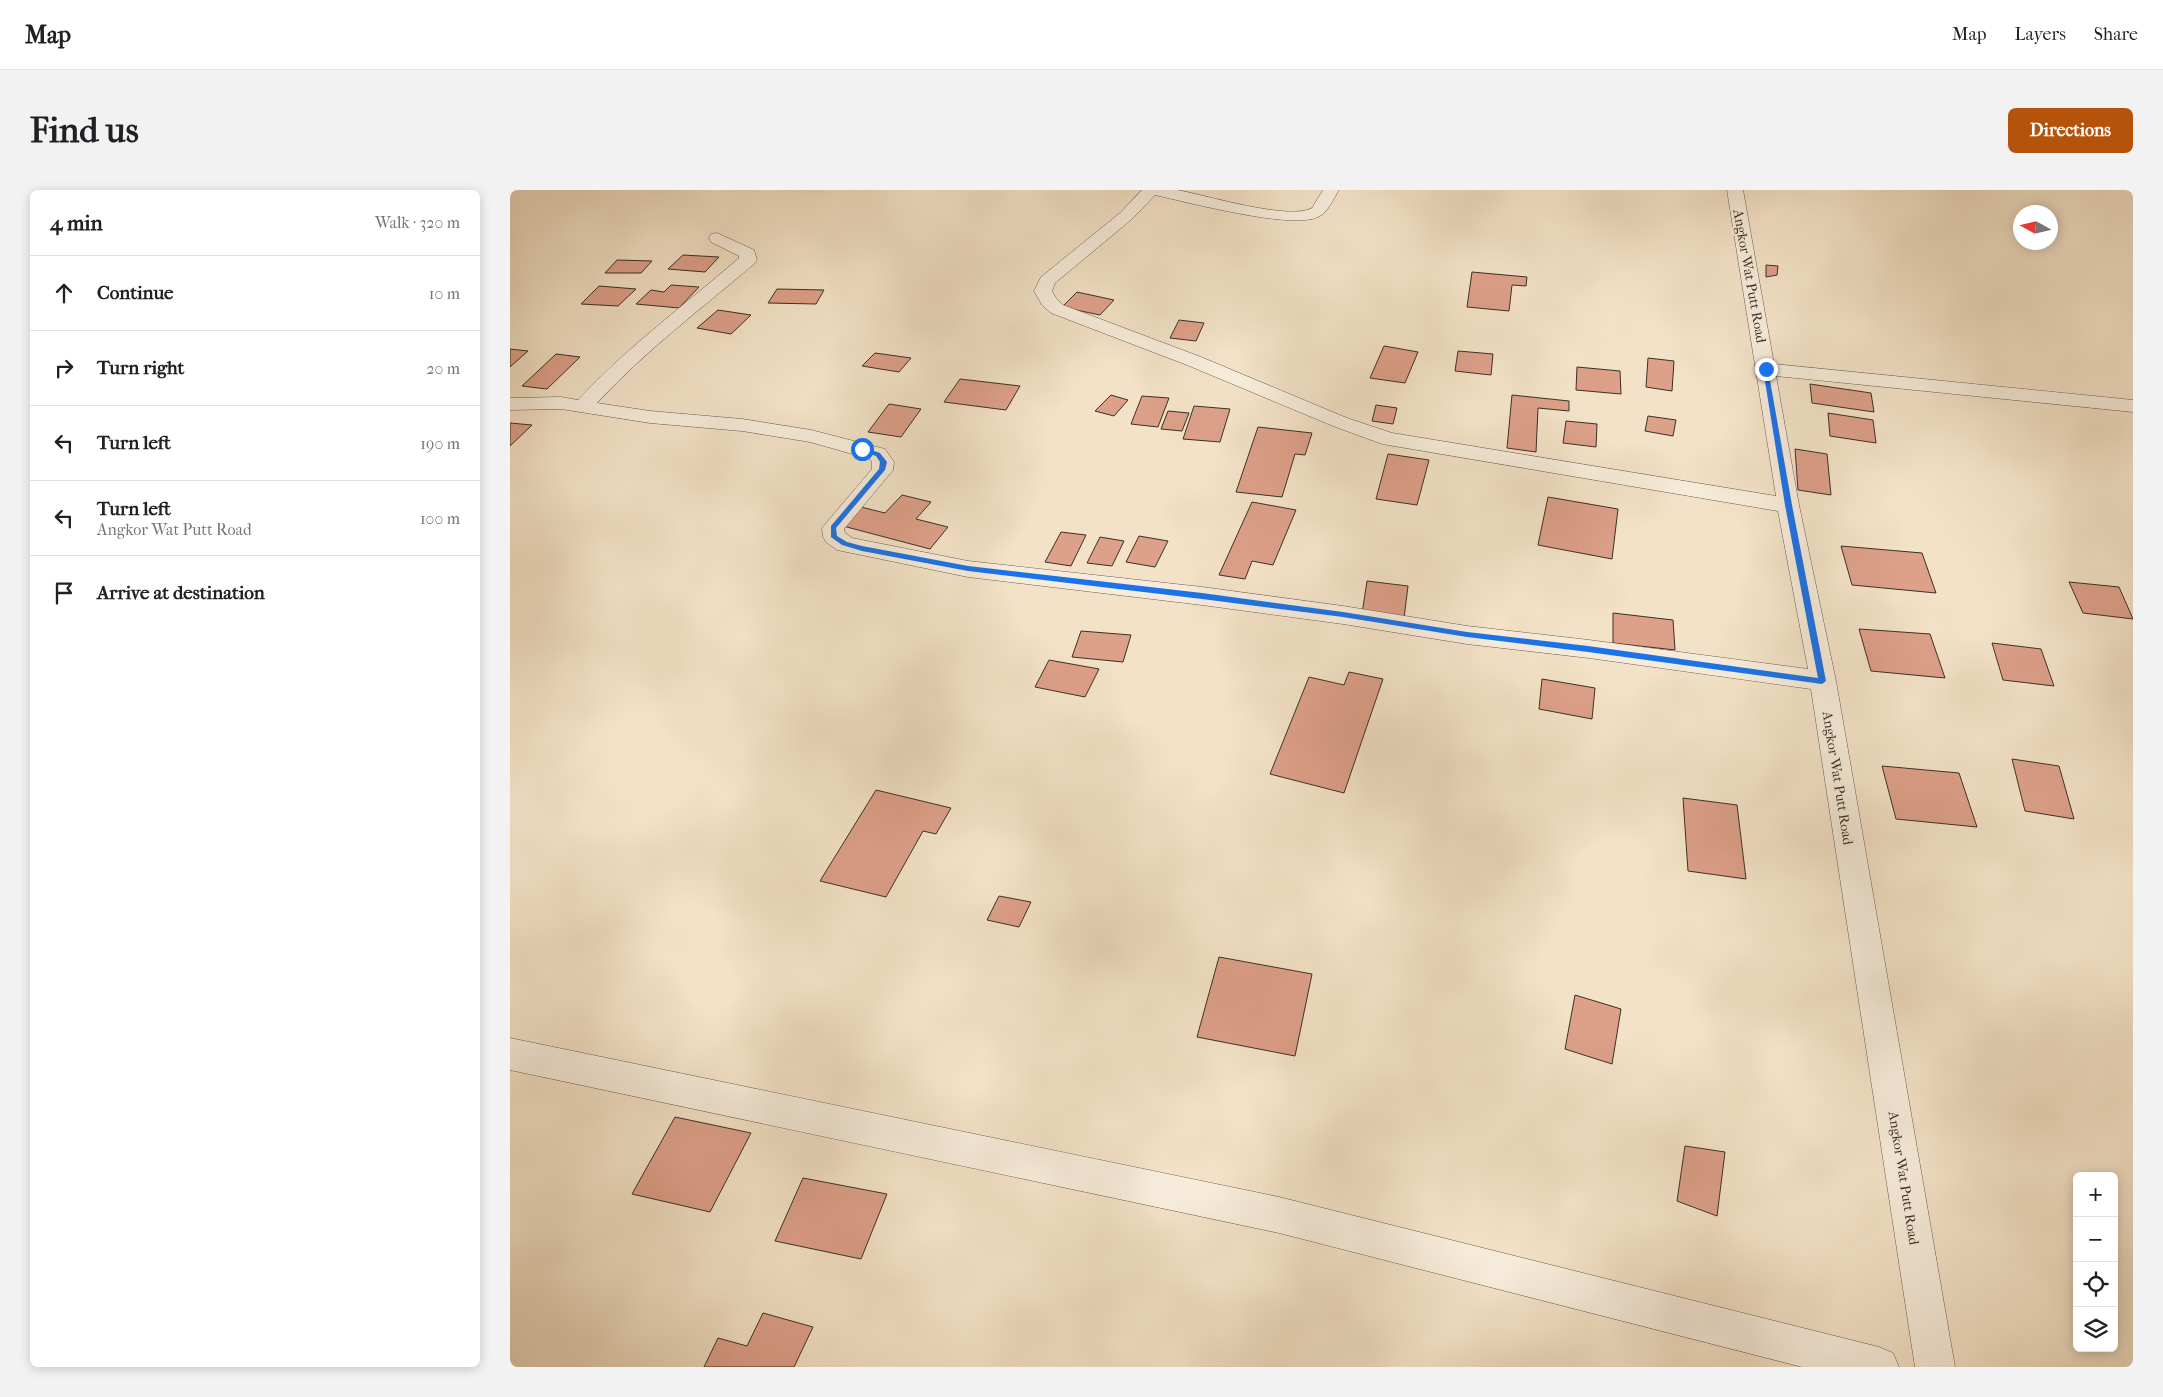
<!DOCTYPE html>
<meta charset="utf-8">
<style>
body{margin:0;font-family:"IM FELL French Canon",serif;background:#f2f2f2;color:#202124}
.controls{position:absolute;right:15px;bottom:15px;display:grid;overflow:hidden;border-radius:8px;box-shadow:0 2px 12px #0003}
.controls button{width:45px;height:45px;display:grid;place-items:center;padding:0;border:0;border-bottom:1px solid #e0e0e0;background:#fff;color:#202124;font:25px sans-serif}
.compass{position:absolute;left:1503px;top:15px;width:45px;height:45px;border-radius:50%;background:#fff;box-shadow:0 2px 12px #0003;rotate:278deg}
.stop{position:absolute;width:15px;height:15px;margin:-11px;border:4px solid #1a73e8;border-radius:50%;background:#fff}
.stop.end{background:#1a73e8;border-color:#fff;box-shadow:0 1px 5px #0008}
.list{margin:0;padding:0;list-style:none}
h2{display:flex;justify-content:space-between;align-items:center;height:65px;margin:0;padding:0 20px;font-size:21px}
h2 small{font-size:16px;font-weight:400;color:#757577}
.list li{display:grid;grid-template-columns:32px 1fr auto;gap:15px;align-items:center;box-sizing:border-box;height:75px;padding:0 20px;border-top:1px solid #e0e0e0}
.list b{display:block;font-size:19px;white-space:nowrap}
.list p{margin:0;font-size:16px;white-space:nowrap;color:#757577}
.list em{font-size:16px;font-style:normal;color:#757577}
.icon{flex:none;width:28px;height:28px;fill:none;stroke:currentColor;stroke-width:2;stroke-linecap:round;stroke-linejoin:round}
.map{position:relative;flex:none;width:1623px;height:1177px;overflow:hidden;border-radius:8px}
header{display:flex;align-items:center;gap:30px;box-sizing:border-box;height:70px;padding:0 25px;background:#fff;border-bottom:1px solid #e0e0e0}
header strong{font-size:24px}
nav{display:flex;gap:28px;margin-inline-start:auto;font-size:18px}
.intro{display:flex;align-items:center;justify-content:space-between;box-sizing:border-box;height:120px;padding:0 30px}
h1{margin:0;font-size:35px}
.button{padding:12px 22px;border-radius:8px;background:#b45309;color:#fff;font-size:18px;font-weight:700}
main{display:flex;gap:30px;padding:0 30px}
aside{flex:1;background:#fff;border-radius:8px;box-shadow:0 2px 12px #0003}
.map>svg:first-child{display:block}
.building{fill:#dda089;stroke:#3a3026}
.lines{fill:none;stroke-linecap:round;stroke-linejoin:round}
.minor-casing{stroke:#685c4e;stroke-width:1}
.minor{fill:#f7ecdb;fill-rule:evenodd}
.route{fill:#1a73e8}
.labels{text-anchor:middle;stroke-width:4.5;stroke-linejoin:round;paint-order:stroke}
.street-label{font-size:14px;fill:#3a3026;stroke:#f7ecdb}
</style>
<header>
<strong>Map</strong>
<nav><a>Map</a><a>Layers</a><a>Share</a></nav>
</header>
<div class="intro"><h1>Find us</h1><a class="button">Directions</a></div>
<main>
<aside>
<h2>4 min<small>Walk · 320 m</small></h2>
<ul class="list">
<li><svg class="icon" aria-label="ahead" viewBox="0 0 24 24"><path d="M12 20V5M6 11l6-6 6 6"/></svg><div><b>Continue</b></div><em>10 m</em></li>
<li><svg class="icon" aria-label="right" viewBox="0 0 24 24"><path d="M7 20v-9h11M14 6l5 5-5 5"/></svg><div><b>Turn right</b></div><em>20 m</em></li>
<li><svg class="icon" aria-label="left" viewBox="0 0 24 24"><path d="M17 20v-9H6M10 6l-5 5 5 5"/></svg><div><b>Turn left</b></div><em>190 m</em></li>
<li><svg class="icon" aria-label="left" viewBox="0 0 24 24"><path d="M17 20v-9H6M10 6l-5 5 5 5"/></svg><div><b>Turn left</b><p>Angkor Wat Putt Road</p></div><em>100 m</em></li>
<li><svg class="icon" aria-label="arrive" viewBox="0 0 24 24"><path d="M6 21V4h12l-3 4 3 4H6"/></svg><div><b>Arrive at destination</b></div></li>
</ul>
</aside>
<div class="map">
<svg width="1623" height="1177" viewBox="0 0 1623 1177">
<rect width="100%" height="100%" fill="#f3e2c7"/>
<filter id="stains"><feTurbulence type="fractalNoise" baseFrequency=".004" numOctaves="4"/><feColorMatrix values="0 0 0 0 .2 0 0 0 0 .09 0 0 0 0 .02 0 0 0 .5 -.17"/></filter>
<radialGradient id="worn" r=".72"><stop offset=".6" stop-color="#630" stop-opacity="0"/><stop offset="1" stop-color="#630" stop-opacity=".3"/></radialGradient>
<!-- building -->
<path class="building" d="M173 65 209 67 195 82 158 79Z
M107 70 142 71 131 83H95Z
M1256 75 1268 76 1267 85 1256 87Z
M962 82 1017 87 1016 96 1002 95 999 121 957 117Z
M161 95 189 97 169 118 126 114 141 100 154 102Z
M89 96 126 99 108 116 71 114Z
M267 99 314 100 306 114 258 113Z
M567 102 604 110 590 125 552 117Z
M208 120 241 125 221 144 187 138Z
M669 130 694 133 686 151 660 148Z
M874 156 908 162 895 193 860 188Z
M0 159 18 161 0 177Z
M948 161 983 164 981 185 945 181Z
M365 163 401 168 389 182 352 176Z
M46 164 70 167 37 199 12 196Z
M1138 168 1164 171 1162 201 1136 197Z
M1067 177 1110 181 1111 204 1066 200Z
M450 189 510 196 496 220 434 212Z
M1300 194 1361 203 1364 222 1302 213Z
M601 205 618 210 604 226 585 221Z
M1002 205 1059 211V221L1028 218 1026 262 997 258Z
M632 206 659 208 648 237 621 234Z
M379 214 411 219 391 247 358 242Z
M866 215 887 218 883 234 862 231Z
M684 216 720 219 710 252 673 249Z
M658 221 679 223 672 241 651 239Z
M1318 223 1363 230 1366 253 1320 246Z
M1138 226 1166 230 1163 246 1135 241Z
M1056 231 1087 234 1086 257 1053 253Z
M0 233 22 235 0 256Z
M748 237 802 243 795 265 785 264 772 307 726 302Z
M1285 259 1317 264 1321 305 1288 300Z
M878 264 919 270 907 315 866 309Z
M392 305 421 312 406 329 438 337 420 359 333 336 351 317 375 323Z
M1038 307 1108 319 1102 369 1028 355Z
M742 312 786 320 763 375 742 371 735 389 709 385Z
M551 342 576 345 561 376 535 372Z
M629 346 658 351 645 377 616 372Z
M590 347 614 351 602 376 577 373Z
M1331 356 1412 363 1426 403 1342 395Z
M857 391 898 396 894 428 852 424Z
M1559 392 1609 397 1623 429 1573 423Z
M1103 423 1163 430 1165 460 1103 453Z
M1349 439 1420 444 1435 488 1361 481Z
M571 441 621 445 613 472 562 467Z
M1482 453 1531 459 1544 496 1493 490Z
M539 470 589 479 575 507 525 497Z
M839 482 873 489 834 603 760 584 799 487 834 495Z
M1032 489 1085 498 1082 529 1029 519Z
M1502 569 1549 576 1564 629 1515 621Z
M1372 576 1449 583 1467 637 1386 629Z
M366 600 441 618 426 644 413 641 376 707 310 691Z
M1173 608 1227 615 1236 689 1178 681Z
M489 706 521 712 509 737 477 730Z
M709 767 802 784 785 866 687 847Z
M1065 805 1111 819 1102 874 1055 859Z
M165 927 241 943 200 1022 122 1004Z
M1175 956 1215 962 1207 1026 1167 1011Z
M293 988 377 1004 351 1069 265 1051Z
M253 1123 303 1137 284 1177H194L208 1148 237 1156Z"/>
<g class="lines">
<!-- minor casing -->
<g class="minor-casing">
<path id="minor" d="M632 0C643 0 656 0 667 0 696 5 779 31 802 18L813 0H829C823 9 818 23 808 27 782 40 677 12 645 5L622 29 545 93 542 101 546 108 553 115 691 167 837 228 882 243 1266 306 1217 0H1233L1264 174 1623 210V222L1266 186 1289 315 1326 491 1445 1177H1405L1301 499 1079 468 957 454 833 434 692 415 458 387 327 360 316 352 313 347 312 338 362 279V272L360 269 300 252 232 241 140 233 51 219 0 220V208L51 207 68 210C117 157 175 115 229 68V66L201 52 199 48 201 44 207 43 244 60 247 70 244 74C191 119 135 161 87 213L140 221 232 229 301 240 375 259 384 272 383 280 334 339 335 343 342 348 458 371 692 397 833 416 957 436 1079 450 1298 479 1268 321 872 254 823 236 677 175 541 123 532 115 524 101 531 87 610 23Z
M0 848 769 1007 1369 1157 1383 1163 1389 1177H1292L769 1043 0 880Z"/>
</g>
<!-- minor -->
<use href="#minor" class="minor"/>
</g>
<!-- route -->
<path class="route" d="M1256 177 1258 179 1282 315 1316 491 1312 494 1078 462 957 447 833 427 692 409 458 381 352 361 332 355 321 347V336L369 279 370 272 366 266 350 260 352 257 370 263 377 272 375 280 326 338 327 346 337 352 352 356 458 376 692 403 833 422 957 442 1078 456 1308 488 1275 315 1253 179Z"/>
<g class="labels">
<!-- street labels -->
<g class="street-label">
<text transform="translate(1240 86) rotate(80)" y="5">Angkor Wat Putt Road</text>
<text transform="translate(1328 588) rotate(81)" y="5">Angkor Wat Putt Road</text>
<text transform="translate(1394 988) rotate(81)" y="5">Angkor Wat Putt Road</text>
</g>
</g>
<rect width="100%" height="100%" filter="url(#stains)"/>
<rect width="100%" height="100%" fill="url(#worn)"/>
</svg>
<div class="controls">
<button>+</button>
<button>−</button>
<button><svg class="icon" aria-label="locate" viewBox="0 0 24 24"><circle cx="12" cy="12" r="6"/><path d="M12 2v4M12 18v4M2 12h4M18 12h4"/></svg></button>
<button><svg class="icon" aria-label="layers" viewBox="0 0 24 24"><path d="M12 4l9 5-9 5-9-5zM3 14l9 5 9-5"/></svg></button>
</div>
<svg class="compass" viewBox="-18 -18 36 36"><path d="M0-13l5 13h-10z" fill="#e53935"/><path d="M0 13l5-13h-10z" fill="#757577"/></svg>
<div class="stop" style="left:352px;top:259px"></div>
<div class="stop end" style="left:1256px;top:179px"></div>
</div>
</main>
